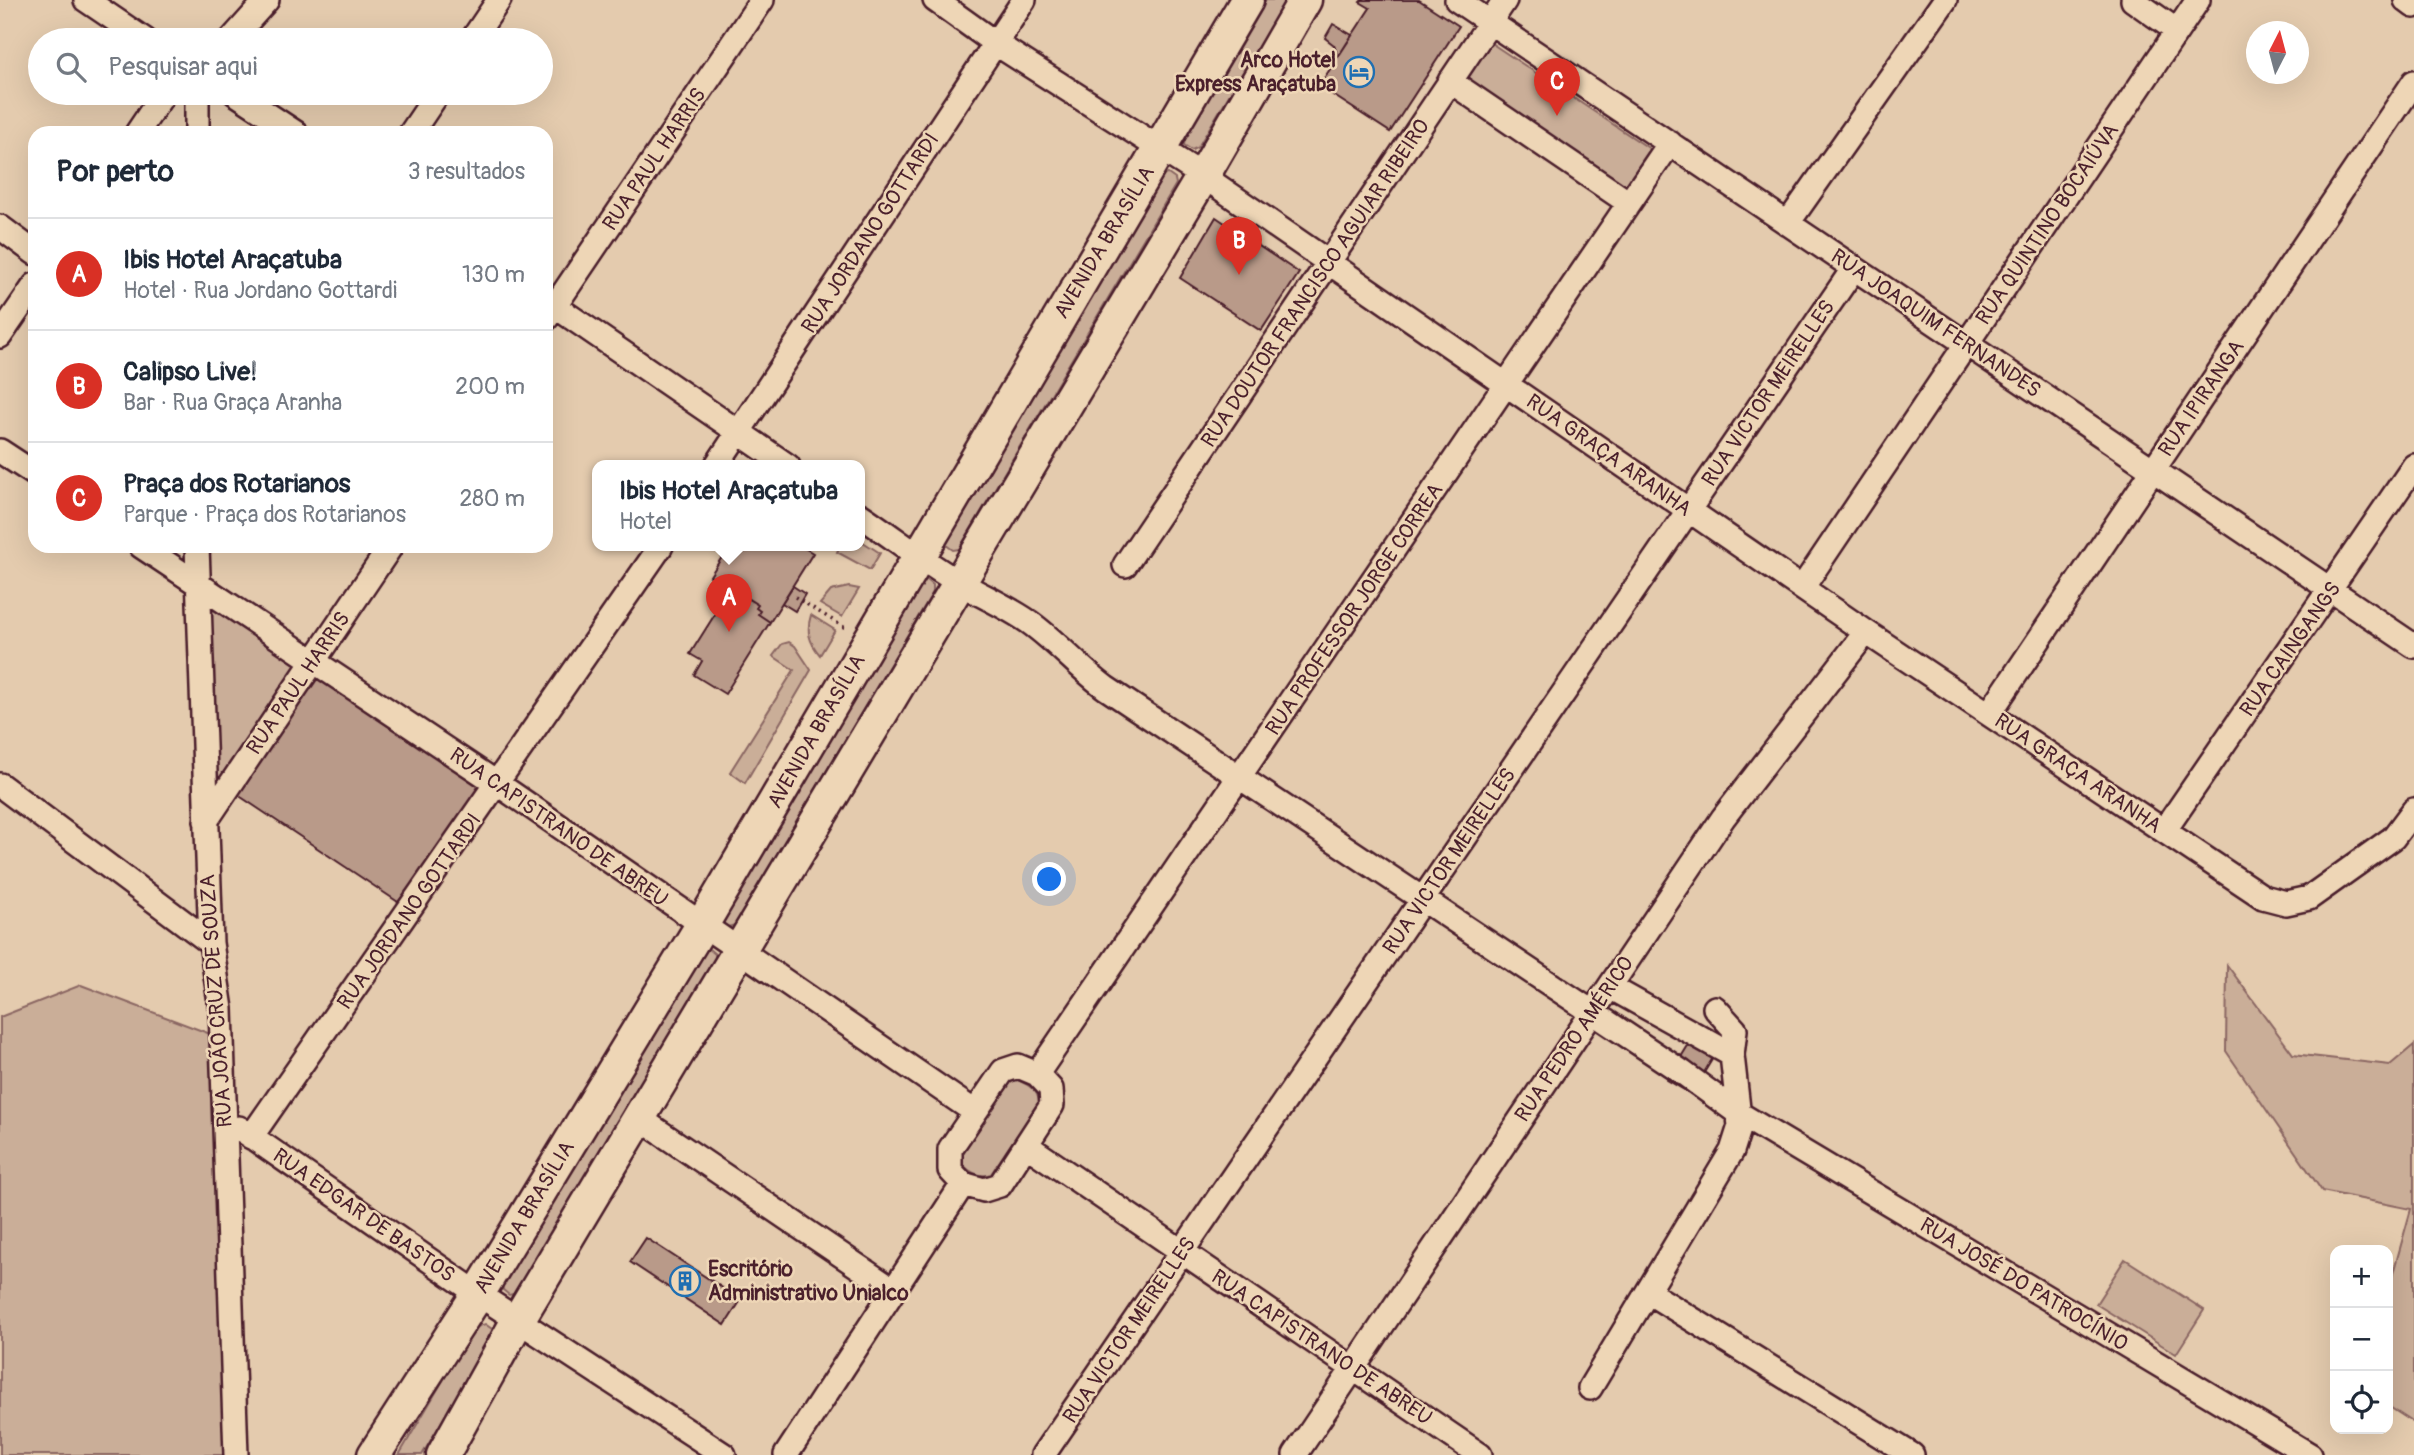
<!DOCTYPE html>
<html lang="pt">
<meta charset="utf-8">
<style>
body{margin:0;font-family:Pangolin,sans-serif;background:#f2f2f3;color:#1f2937}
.controls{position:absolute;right:21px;bottom:21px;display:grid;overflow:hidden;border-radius:14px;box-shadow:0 7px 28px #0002}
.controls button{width:63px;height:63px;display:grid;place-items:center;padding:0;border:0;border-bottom:2px solid #e0e1e3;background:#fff;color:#1f2937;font:35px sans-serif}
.compass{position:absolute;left:2246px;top:21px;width:63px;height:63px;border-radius:50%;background:#fff;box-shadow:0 7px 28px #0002;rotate:6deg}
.you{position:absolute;left:1050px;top:880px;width:24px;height:24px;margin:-18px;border:5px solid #fff;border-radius:50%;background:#1a73e8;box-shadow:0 0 0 10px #1a73e833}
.badge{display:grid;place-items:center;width:46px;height:46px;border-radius:50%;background:#d93025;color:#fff;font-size:23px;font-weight:700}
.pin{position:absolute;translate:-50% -58px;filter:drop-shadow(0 2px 4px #0008)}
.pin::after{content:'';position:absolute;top:37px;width:24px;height:21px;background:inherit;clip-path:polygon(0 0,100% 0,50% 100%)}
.popup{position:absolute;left:592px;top:460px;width:273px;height:91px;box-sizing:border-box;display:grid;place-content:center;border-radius:14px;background:#fff;filter:drop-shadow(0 2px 5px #0005);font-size:23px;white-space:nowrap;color:#747a83}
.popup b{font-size:26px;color:#1f2937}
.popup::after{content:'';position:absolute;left:50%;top:100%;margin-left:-14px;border:14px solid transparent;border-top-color:#fff}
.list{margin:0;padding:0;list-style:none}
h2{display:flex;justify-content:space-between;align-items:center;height:91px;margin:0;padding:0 28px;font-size:30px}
h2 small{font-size:23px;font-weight:400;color:#747a83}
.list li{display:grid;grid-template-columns:46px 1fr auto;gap:21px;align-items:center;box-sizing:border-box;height:112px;padding:0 28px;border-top:2px solid #e0e1e3}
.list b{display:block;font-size:26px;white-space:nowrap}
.list p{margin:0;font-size:23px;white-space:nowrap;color:#747a83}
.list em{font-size:23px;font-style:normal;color:#747a83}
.icon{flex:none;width:38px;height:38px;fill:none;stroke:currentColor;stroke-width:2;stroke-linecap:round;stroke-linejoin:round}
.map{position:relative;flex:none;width:2414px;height:1455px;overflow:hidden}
.search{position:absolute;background:#fff;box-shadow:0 7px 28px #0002;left:28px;top:28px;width:525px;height:77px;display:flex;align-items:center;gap:18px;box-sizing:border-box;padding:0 24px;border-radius:38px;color:#747a83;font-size:26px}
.panel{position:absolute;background:#fff;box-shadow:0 7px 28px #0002;left:28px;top:126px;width:525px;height:427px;border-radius:21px}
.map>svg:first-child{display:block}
.green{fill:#caae98;stroke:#8a6662;stroke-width:2}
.building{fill:#b99a89;stroke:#4a1f2b;stroke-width:2}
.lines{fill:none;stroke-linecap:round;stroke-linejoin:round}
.street-casing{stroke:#4a1f2b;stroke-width:28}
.secondary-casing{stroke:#4a1f2b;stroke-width:37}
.path{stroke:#4a1f2b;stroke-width:3.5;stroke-dasharray:2 5;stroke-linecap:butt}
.street{stroke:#eed6b6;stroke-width:23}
.secondary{stroke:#eed6b6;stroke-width:32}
.labels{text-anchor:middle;stroke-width:5;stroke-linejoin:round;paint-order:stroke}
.poi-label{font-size:21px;font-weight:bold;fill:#4a1f2b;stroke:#eed6b6;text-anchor:end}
.street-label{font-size:21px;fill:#4a1f2b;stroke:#eed6b6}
</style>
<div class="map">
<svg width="2414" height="1455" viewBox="0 0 2414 1455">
<rect width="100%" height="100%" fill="#e4cbae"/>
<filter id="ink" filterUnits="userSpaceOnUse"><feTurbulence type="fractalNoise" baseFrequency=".0143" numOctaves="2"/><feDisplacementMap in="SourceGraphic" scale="14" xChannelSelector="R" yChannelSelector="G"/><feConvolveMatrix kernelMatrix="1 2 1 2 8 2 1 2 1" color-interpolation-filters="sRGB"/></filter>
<g filter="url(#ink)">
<!-- green -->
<path class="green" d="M1266 0H1286L1198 147 1192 150 1184 145 1185 138Z
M1491 43 1650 149 1623 189 1465 82Z
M1168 174 1175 179 1176 184 959 549 953 550 946 545 945 540 1162 175Z
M860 540 880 553 870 570 837 552 840 546H860Z
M926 579 933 585V592L735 925 728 927 722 923 721 916 918 584Z
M849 587 859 589 842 617 820 604 831 591Z
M207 601 308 665 208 813Z
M811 615 835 630 820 655C809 642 806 631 811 615Z
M789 642 795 646 811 670 745 783 730 772 794 670 773 656 782 644Z
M709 949 715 954 716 964 517 1293 509 1295 503 1290 502 1282 699 952Z
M2227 965 2293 1054 2390 1065 2414 1045V1423L2388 1406V1282L2392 1277 2411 1209 2322 1191 2226 1051Z
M81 985 213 1035 225 1455H0V1017Z
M1018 1080C1028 1085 1038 1089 1039 1102L991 1174C980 1178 971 1173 963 1165V1153L1011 1082Z
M2125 1259 2204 1310 2176 1354 2096 1304Z
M485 1324 492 1329 491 1339 422 1455H399L474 1328Z"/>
<!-- building -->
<path class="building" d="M1362 0H1419L1459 26 1390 132 1319 86 1370 8 1360 2Z
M1333 24 1352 35 1338 57 1334 45 1325 38Z
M1216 217 1299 273 1261 331 1180 278Z
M729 546H801L813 553 770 622 758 614 760 611 756 608 758 605 710 576Z
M793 586 805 594 795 611 782 603Z
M739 593 758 605 756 608 760 611 758 614 770 622 725 694 694 675 702 661 690 654 722 603 730 607Z
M313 663 491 783 398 902 229 789Z
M1695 1034 1719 1048 1691 1094 1667 1080Z
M646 1238 741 1300 725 1325 630 1262Z"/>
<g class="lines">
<!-- street casing -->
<g class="street-casing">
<path id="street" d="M86 0 145 40
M935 0 995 43 1203 176 1866 632 2263 897 2286 903 2309 898 2393 838 2414 810
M1457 0 2414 646
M2133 0 2177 31
M2406 0 2414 6
M231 40 267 0
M472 40 499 0
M1450 81 1629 203
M235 93 296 133
M137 133 164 93
M197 133V93
M411 133 438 93
M1788 223 1945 0
M0 227 35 253
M546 300 788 466
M546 319 762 0
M0 336 35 285
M0 451 35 474
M716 466 1024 0
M860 515C893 537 924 562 958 582 982 596 1006 606 1029 622 1056 641 1079 668 1106 688L1682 1072 1738 1113 2310 1455
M141 546 498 784 975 1112
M197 546 211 943 221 1009 236 1455
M1125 565 1505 0
M1802 588 2198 0
M1989 714 2414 82
M0 785 211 943
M206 821 391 546
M2164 831 2414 466
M1610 987 1732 1055
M1018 1066 1037 1074 1051 1089 1052 1105 1000 1185 984 1190 963 1184 950 1170V1149L1003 1071Z
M1037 1074 1670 143
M639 1118 893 1290
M239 1128 478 1294 724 1455
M251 1137 661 546
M1026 1145 1480 1455
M1648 1292 1912 1455
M1590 1388 1732 1151 1740 1126 1732 1055 1735 1030 1715 1008
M786 1455 963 1184
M1043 1455 1854 268
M1295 1455 1723 818 1866 632"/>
</g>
<!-- secondary casing -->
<g class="secondary-casing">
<path id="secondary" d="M374 1455 478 1294 702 925 1247 0
M443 1455 518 1320 1203 176 1305 0"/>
</g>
<!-- path -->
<path class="path" d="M795 597 847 629"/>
<!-- street -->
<use href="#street" class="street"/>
<!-- secondary -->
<use href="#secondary" class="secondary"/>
</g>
</g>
<!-- icons -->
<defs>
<g id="hotel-ring" transform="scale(1.575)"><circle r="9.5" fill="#eed6b6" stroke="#1f6fb2" stroke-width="1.5"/><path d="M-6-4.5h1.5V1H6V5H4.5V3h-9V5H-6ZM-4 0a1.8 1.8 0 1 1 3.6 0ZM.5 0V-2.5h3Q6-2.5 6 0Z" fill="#1f6fb2"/></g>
<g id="building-ring" transform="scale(1.575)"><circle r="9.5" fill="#eed6b6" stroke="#1f6fb2" stroke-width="1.5"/><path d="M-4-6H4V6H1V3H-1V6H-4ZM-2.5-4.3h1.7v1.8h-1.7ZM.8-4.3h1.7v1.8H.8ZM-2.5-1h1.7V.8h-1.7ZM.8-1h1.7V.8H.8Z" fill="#1f6fb2"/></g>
</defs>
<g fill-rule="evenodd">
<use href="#hotel-ring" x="1359" y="72"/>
<use href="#building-ring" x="685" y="1281"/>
</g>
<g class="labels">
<!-- poi labels -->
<g class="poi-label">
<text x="1336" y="67">Arco Hotel<tspan x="1336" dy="24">Express Araçatuba</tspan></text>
<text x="708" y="1276" text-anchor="start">Escritório<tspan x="708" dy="24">Administrativo Unialco</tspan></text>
</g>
<!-- street labels -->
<g class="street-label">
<text transform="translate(654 159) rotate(-56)" y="7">RUA PAUL HARRIS</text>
<text transform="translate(2047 224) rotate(-56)" y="7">RUA QUINTINO BOCAIÚVA</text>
<text transform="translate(870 233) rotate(-57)" y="7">RUA JORDANO GOTTARDI</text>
<text transform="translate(1104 242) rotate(-59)" y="7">AVENIDA BRASÍLIA</text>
<text transform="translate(1315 283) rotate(-56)" y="7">RUA DOUTOR FRANCISCO AGUIAR RIBEIRO</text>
<text transform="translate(1936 323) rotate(34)" y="7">RUA JOAQUIM FERNANDES</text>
<text transform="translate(1768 393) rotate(-56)" y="7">RUA VICTOR MEIRELLES</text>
<text transform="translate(2201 398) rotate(-56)" y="7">RUA IPIRANGA</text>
<text transform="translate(1609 455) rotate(35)" y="7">RUA GRAÇA ARANHA</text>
<text transform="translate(1354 609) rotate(-56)" y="7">RUA PROFESSOR JORGE CORREA</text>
<text transform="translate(2290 649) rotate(-55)" y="7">RUA CAINGANGS</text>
<text transform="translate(298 683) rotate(-56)" y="7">RUA PAUL HARRIS</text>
<text transform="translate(816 731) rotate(-60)" y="7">AVENIDA BRASÍLIA</text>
<text transform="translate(2078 773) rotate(34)" y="7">RUA GRAÇA ARANHA</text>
<text transform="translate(559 827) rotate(35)" y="7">RUA CAPISTRANO DE ABREU</text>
<text transform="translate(1449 861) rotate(-56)" y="7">RUA VICTOR MEIRELLES</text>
<text transform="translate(409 911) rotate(-55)" y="7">RUA JORDANO GOTTARDI</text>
<text transform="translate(216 1001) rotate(-94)" y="7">RUA JOÃO CRUZ DE SOUZA</text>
<text transform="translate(1574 1039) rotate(-56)" y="7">RUA PEDRO AMÉRICO</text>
<text transform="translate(364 1215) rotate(35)" y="7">RUA EDGAR DE BASTOS</text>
<text transform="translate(524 1217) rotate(-59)" y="7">AVENIDA BRASÍLIA</text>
<text transform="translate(2024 1284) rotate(31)" y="7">RUA JOSÉ DO PATROCÍNIO</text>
<text transform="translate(1129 1330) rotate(-56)" y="7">RUA VICTOR MEIRELLES</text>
<text transform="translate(1322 1347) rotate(34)" y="7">RUA CAPISTRANO DE ABREU</text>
</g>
</g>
</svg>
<div class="controls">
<button>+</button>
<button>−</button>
<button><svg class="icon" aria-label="locate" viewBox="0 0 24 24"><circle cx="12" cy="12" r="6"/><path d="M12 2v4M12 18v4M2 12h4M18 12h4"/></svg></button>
</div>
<svg class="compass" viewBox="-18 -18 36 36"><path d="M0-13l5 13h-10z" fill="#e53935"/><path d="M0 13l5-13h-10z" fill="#747a83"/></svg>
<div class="you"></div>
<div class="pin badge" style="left:729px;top:632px">A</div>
<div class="popup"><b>Ibis Hotel Araçatuba</b>Hotel</div>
<div class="pin badge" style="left:1239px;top:275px">B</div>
<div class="pin badge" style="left:1557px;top:116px">C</div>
<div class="search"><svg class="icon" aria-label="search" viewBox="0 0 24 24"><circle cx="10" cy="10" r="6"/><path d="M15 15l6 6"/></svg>Pesquisar aqui</div>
<section class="panel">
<h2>Por perto<small>3 resultados</small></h2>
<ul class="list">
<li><span class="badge">A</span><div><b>Ibis Hotel Araçatuba</b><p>Hotel · Rua Jordano Gottardi</p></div><em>130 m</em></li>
<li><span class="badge">B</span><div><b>Calipso Live!</b><p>Bar · Rua Graça Aranha</p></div><em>200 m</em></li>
<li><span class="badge">C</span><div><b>Praça dos Rotarianos</b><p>Parque · Praça dos Rotarianos</p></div><em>280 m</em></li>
</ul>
</section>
</div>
